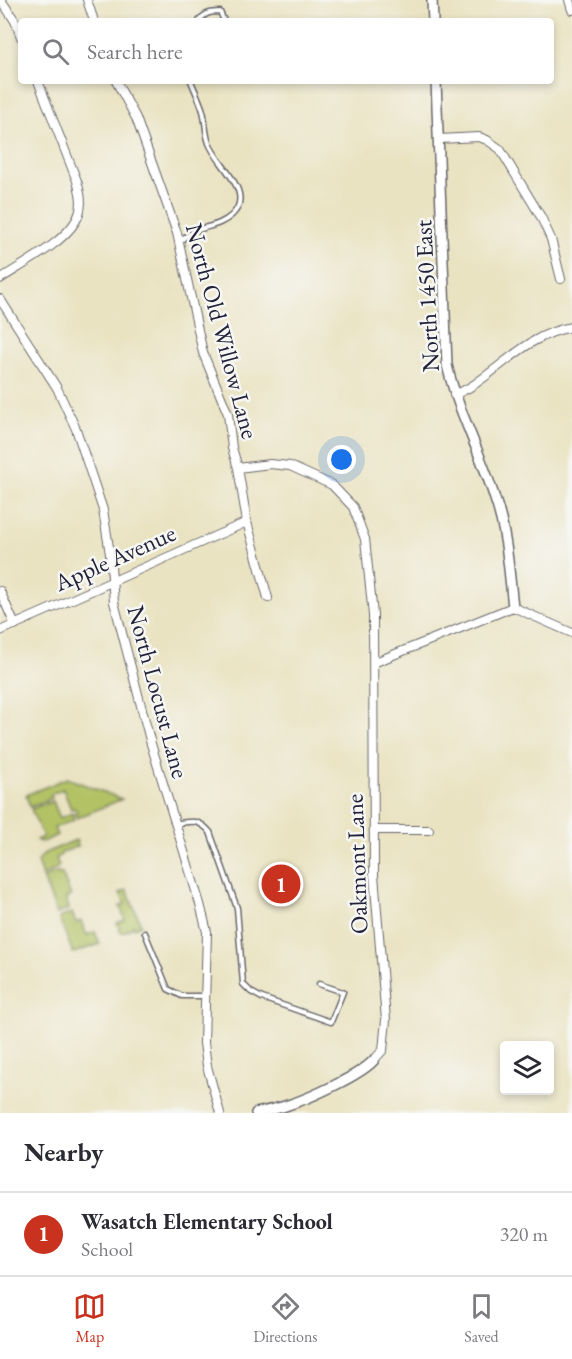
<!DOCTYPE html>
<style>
body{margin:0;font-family:"EB Garamond",serif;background:#f2f2f3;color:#2b2b33}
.controls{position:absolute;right:18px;bottom:18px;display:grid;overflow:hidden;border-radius:6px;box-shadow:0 3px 9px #0003}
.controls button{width:54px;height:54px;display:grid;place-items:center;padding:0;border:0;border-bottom:2px solid #e1e1e2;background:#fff;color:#2b2b33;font:30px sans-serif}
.you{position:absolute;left:342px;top:460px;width:21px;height:21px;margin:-15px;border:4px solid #fff;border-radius:50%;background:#1a73e8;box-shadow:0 0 0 9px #1a73e833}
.badge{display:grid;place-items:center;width:39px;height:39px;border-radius:50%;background:#c8321e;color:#fff;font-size:20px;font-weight:700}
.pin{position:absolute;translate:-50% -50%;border:3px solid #fff;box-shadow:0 2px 6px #0006}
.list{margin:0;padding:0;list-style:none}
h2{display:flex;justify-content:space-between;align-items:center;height:78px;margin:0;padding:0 24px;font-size:26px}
h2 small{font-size:20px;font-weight:400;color:#7c7c81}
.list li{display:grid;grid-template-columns:39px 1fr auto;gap:18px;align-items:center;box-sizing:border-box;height:84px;padding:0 24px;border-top:2px solid #e1e1e2}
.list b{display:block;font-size:22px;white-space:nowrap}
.list p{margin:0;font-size:20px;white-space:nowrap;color:#7c7c81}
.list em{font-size:20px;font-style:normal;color:#7c7c81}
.icon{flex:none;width:33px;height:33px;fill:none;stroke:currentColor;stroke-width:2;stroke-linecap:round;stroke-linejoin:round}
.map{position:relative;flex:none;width:572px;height:1113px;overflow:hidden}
.search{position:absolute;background:#fff;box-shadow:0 3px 9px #0003;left:18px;right:18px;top:18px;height:66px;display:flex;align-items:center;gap:15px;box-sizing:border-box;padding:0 21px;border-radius:6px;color:#7c7c81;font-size:22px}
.sheet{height:162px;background:#fff}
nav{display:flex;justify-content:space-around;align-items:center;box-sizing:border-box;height:84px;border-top:2px solid #e1e1e2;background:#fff;font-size:16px;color:#7c7c81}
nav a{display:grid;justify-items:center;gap:3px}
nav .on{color:#c8321e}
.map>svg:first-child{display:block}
.green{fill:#b2c265;stroke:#6a7250;stroke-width:1.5}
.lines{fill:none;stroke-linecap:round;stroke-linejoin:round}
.service-casing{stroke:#68666a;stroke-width:7}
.minor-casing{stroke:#68666a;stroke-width:10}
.tertiary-casing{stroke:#68666a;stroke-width:12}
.service{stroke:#fff;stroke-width:4}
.minor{stroke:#fff;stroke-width:8}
.tertiary{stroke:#fff;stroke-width:9}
.labels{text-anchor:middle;stroke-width:5;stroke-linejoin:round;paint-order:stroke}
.street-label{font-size:24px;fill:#22223b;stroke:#f6f6f2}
</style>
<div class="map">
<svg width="572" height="1113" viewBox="0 0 572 1113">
<rect width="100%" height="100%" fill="#f6f6f2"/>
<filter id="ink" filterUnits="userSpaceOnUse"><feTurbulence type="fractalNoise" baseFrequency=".0167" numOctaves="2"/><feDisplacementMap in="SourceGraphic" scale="12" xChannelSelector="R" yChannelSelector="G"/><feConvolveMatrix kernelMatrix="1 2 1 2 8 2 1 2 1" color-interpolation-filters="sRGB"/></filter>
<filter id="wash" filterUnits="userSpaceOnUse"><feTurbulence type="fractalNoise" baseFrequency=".008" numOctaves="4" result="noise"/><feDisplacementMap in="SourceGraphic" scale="24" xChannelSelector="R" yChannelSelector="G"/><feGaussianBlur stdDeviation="1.35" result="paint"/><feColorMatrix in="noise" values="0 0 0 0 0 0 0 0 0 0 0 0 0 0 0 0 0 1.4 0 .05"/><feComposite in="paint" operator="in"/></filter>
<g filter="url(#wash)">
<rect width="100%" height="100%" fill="#eae3c2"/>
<!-- green -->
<path class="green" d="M67 778 122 799 77 818 74 813 77 812 75 808 71 809 63 789 51 794 52 798 30 807 26 795Z
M53 801 60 818 72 813 74 820 54 828 57 835C51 838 42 845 36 840L43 837 31 809Z
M76 840 78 846 61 853V855L56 858 59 866 54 870 42 876 37 862 45 853Z
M56 873 62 874 71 896 66 898 69 909 57 914 43 878Z
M127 890 141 925 135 928 133 925 132 928 121 933 117 923 125 920 120 906 125 904 120 893Z
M72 913 76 923 81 921 87 935 95 932 100 944 73 953 59 918Z"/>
</g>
<g filter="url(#ink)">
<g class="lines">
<!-- service casing -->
<g class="service-casing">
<path id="service" d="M199 21C205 13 210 12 220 12L224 21
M179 242C197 224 216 230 232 215 256 192 216 164 209 143 205 133 206 122 203 111 200 101 195 91 191 81
M175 824C191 821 199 819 210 832L237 908 243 984 251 992 262 998 331 1022 343 992 319 984
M145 933 168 989 182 996H204"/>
</g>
<!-- minor casing -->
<g class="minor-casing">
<path id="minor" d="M1 0 15 21 21 37
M87 0 94 21
M569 0 572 10
M116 81 136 118 177 233 203 353 228 414 232 448 238 468 247 522 268 598
M439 139 479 137 487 140 500 149 541 217 551 239 561 279
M0 279C23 264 70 240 79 214 83 203 80 192 77 181L38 81
M0 299 57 388 76 429 103 510 110 554 114 602 151 744 200 904 207 932 204 1043 207 1066 220 1113
M454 395C463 391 472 387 479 381 509 360 534 333 572 327
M238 468 270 464 290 466 332 485 353 507 365 539 373 615 374 875 386 1020 383 1050 374 1060
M0 591 15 625
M0 631 247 522
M373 663 513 607 572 633
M375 830H429"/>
</g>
<!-- tertiary casing -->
<g class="tertiary-casing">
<path id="tertiary" d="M432 0 433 21
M436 81 447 365C458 412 481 453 495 499 507 533 509 571 513 607
M256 1113C266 1111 277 1109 288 1105 308 1099 361 1075 374 1060"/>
</g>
<!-- service -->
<use href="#service" class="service"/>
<!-- minor -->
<use href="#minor" class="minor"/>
<!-- tertiary -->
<use href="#tertiary" class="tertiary"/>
</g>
</g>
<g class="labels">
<!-- street labels -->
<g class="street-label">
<text transform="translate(427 296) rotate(-93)" y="8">North 1450 East</text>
<text transform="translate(222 331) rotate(75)" y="8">North Old Willow Lane</text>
<text transform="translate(115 558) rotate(-24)" y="8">Apple Avenue</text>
<text transform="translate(158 692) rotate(75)" y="8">North Locust Lane</text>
<text transform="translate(357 864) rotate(-92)" y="8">Oakmont Lane</text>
</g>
</g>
</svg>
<div class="controls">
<button><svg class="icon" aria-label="layers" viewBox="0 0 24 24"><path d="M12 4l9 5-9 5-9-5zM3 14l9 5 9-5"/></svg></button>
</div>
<div class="you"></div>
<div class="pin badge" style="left:281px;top:884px">1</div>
<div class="search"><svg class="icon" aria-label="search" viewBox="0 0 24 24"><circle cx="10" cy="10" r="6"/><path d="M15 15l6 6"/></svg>Search here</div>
</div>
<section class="sheet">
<h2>Nearby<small></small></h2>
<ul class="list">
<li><span class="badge">1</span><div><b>Wasatch Elementary School</b><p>School</p></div><em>320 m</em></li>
</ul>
</section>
<nav>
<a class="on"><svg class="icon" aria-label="map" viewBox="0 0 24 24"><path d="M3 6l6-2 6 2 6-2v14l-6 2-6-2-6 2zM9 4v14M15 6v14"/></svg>Map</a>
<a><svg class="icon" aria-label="directions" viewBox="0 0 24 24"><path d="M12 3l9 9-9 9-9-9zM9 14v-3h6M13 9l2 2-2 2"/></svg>Directions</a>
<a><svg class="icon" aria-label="saved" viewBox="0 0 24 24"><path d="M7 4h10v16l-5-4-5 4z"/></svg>Saved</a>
</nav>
